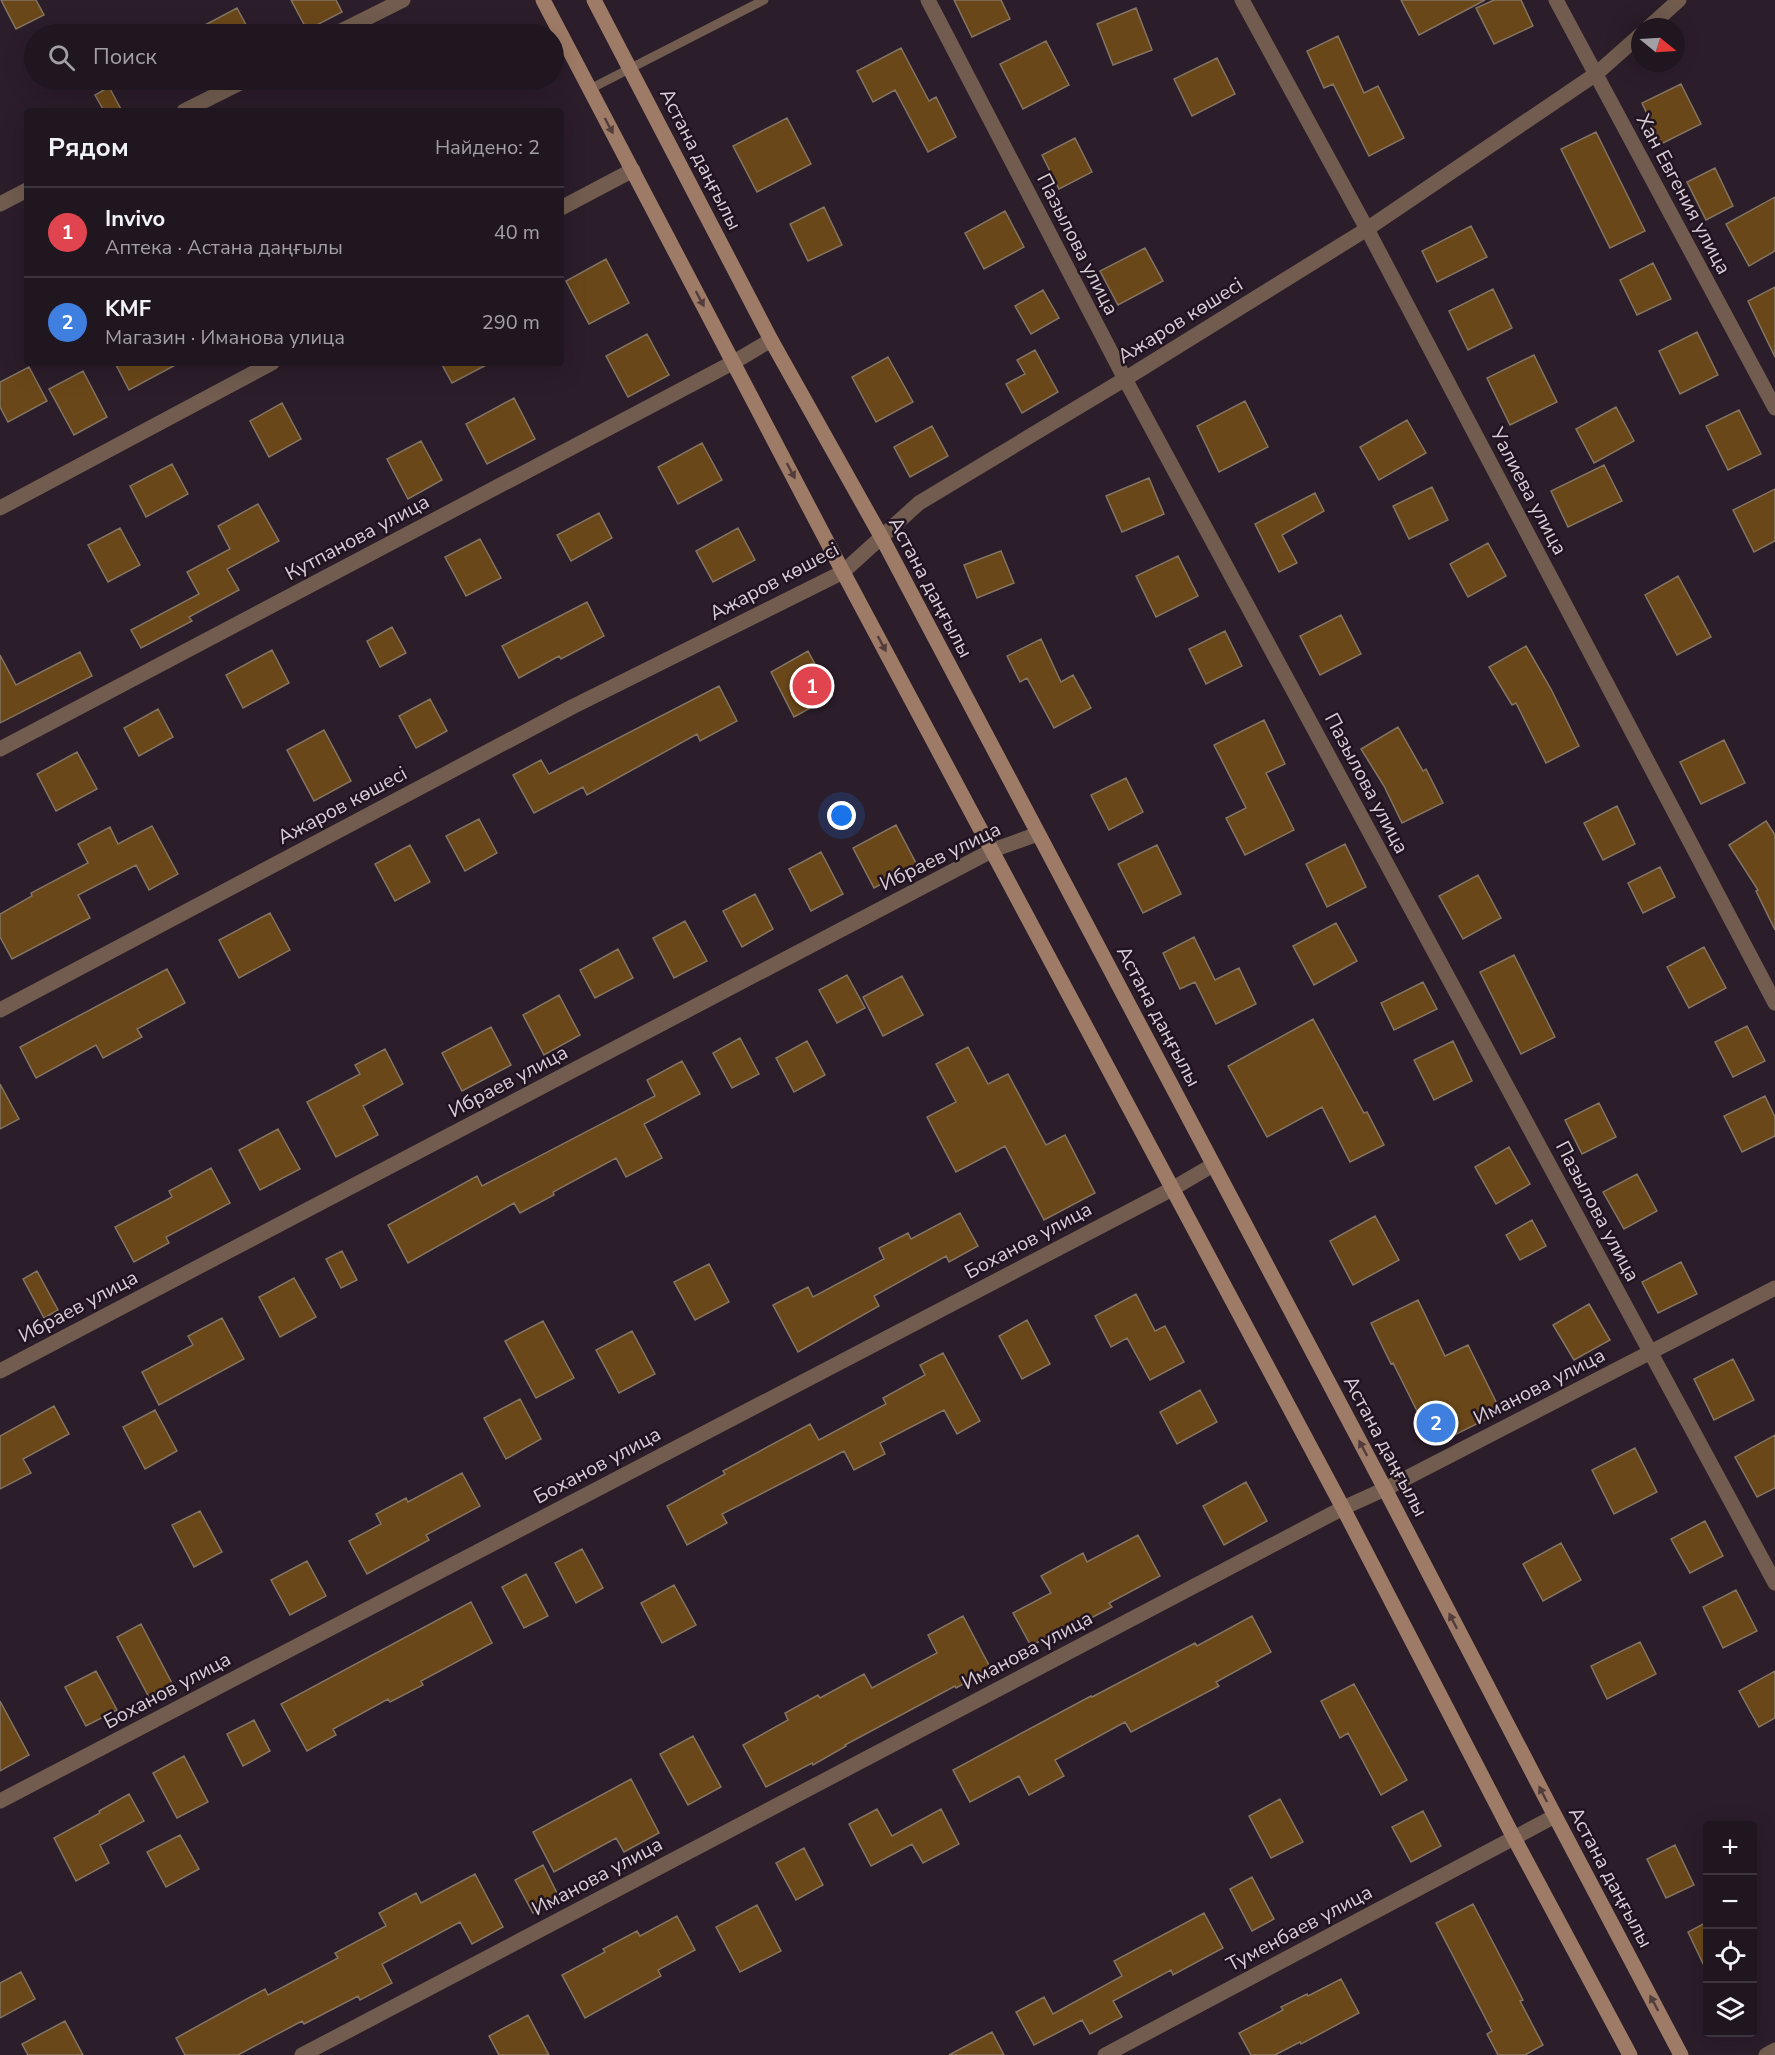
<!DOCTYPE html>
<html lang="ru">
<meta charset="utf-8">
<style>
body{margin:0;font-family:"Nunito Sans",sans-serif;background:#2d232d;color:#f1f3f6}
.controls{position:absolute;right:18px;bottom:18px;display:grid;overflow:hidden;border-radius:6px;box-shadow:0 6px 24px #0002}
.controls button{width:54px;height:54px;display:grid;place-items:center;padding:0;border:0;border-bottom:2px solid #3d353e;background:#201620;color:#f1f3f6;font:30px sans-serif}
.compass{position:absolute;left:1631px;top:18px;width:54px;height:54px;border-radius:50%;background:#201620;box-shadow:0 6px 24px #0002;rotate:108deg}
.you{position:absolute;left:842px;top:816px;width:21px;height:21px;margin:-15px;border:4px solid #fff;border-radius:50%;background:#1a73e8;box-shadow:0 0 0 9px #1a73e833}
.badge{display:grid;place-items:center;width:39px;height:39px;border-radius:50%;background:#d93025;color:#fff;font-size:20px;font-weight:700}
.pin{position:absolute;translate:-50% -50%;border:3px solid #fff;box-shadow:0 2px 6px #0006}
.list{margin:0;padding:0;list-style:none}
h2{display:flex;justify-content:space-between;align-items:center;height:78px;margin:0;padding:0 24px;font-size:26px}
h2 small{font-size:20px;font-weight:400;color:#a29fa5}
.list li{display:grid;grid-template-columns:39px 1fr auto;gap:18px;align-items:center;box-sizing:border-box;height:90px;padding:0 24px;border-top:2px solid #3d353e}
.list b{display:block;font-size:22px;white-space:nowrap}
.list p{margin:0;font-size:20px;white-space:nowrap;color:#a29fa5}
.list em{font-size:20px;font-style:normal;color:#a29fa5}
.icon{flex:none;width:33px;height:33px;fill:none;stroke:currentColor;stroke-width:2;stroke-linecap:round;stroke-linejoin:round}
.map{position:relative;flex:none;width:1775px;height:2055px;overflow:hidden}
.search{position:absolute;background:#201620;box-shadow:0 6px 24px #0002;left:24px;top:24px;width:540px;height:66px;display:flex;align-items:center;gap:15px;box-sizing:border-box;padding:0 21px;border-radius:33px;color:#a29fa5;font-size:22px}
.panel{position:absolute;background:#201620;box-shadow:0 6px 24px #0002;left:24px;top:108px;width:540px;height:258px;border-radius:6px}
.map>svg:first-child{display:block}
.building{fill:#6a4719;stroke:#837463;stroke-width:1.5}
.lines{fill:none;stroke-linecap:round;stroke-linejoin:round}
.lane{stroke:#715c4f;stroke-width:9}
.street{stroke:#715c4f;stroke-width:15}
.secondary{stroke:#9e7b67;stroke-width:15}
.oneway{fill:#533d3c}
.labels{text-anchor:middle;stroke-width:5;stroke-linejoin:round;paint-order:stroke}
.street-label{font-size:20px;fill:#d8ced7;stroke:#211420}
</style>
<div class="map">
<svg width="1775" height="2055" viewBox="0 0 1775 2055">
<rect width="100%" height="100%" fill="#2b1d2a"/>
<!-- building -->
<path class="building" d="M1 0H36L44 15 16 29Z
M291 0H336L342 12 307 30Z
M954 0H1001L1010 19 972 37Z
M1401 0H1485L1419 35Z
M1494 0H1521L1533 26 1494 44 1476 8Z
M237 8 251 34H188Z
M1136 8 1152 50 1113 65 1097 24Z
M1338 36 1364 93 1378 86 1404 138 1369 156 1333 84 1324 88 1307 51Z
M1046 41 1069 85 1023 109 1000 64Z
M901 48 929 101 936 97 956 137 928 152 895 90 873 102 857 71Z
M1217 58 1235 94 1192 116 1174 79Z
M1681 84 1701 124 1661 144 1642 103Z
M109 87 122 111H104L95 95Z
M787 118 811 164 757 192 733 146Z
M1596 132 1645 231 1610 248 1561 149Z
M1075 138 1092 172 1059 189 1042 155Z
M1715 168 1733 206 1706 220 1687 182Z
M1775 197V251L1749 266 1726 224Z
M824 207 842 245 808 261 790 224Z
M1005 211 1024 247 984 269 965 233Z
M1471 226 1487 257 1437 282 1422 251Z
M1145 248 1163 281 1118 305 1100 271Z
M606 259 629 303 589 324 566 281Z
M1653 263 1671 299 1637 315 1620 280Z
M1775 287V357L1748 301Z
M1493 289 1512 328 1468 350 1449 311Z
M1043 290 1059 318 1031 334 1015 306Z
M1697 332 1718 375 1680 394 1659 351Z
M647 334 669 375 628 397 606 356Z
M1035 350 1058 392 1022 413 1006 384 1025 374 1017 360Z
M1534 355 1557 402 1510 425 1487 378Z
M888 357 913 402 876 422 852 377Z
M115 363H179L129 390Z
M441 363H490L452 383Z
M29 367 47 401 8 422 0 407V382Z
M83 371 107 417 74 435 49 389Z
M514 398 535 439 487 464 466 424Z
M1245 401 1268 447 1219 472 1197 426Z
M282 403 301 439 269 457 250 421Z
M1616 407 1634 441 1594 463 1576 429Z
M1739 410 1761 454 1728 470 1706 426Z
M1407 420 1426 453 1379 480 1360 447Z
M932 426 948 456 910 477 894 447Z
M421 441 442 480 408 499 387 459Z
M702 443 722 480 678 504 658 467Z
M172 464 188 494 146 517 130 486Z
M1604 465 1622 501 1568 527 1551 491Z
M1149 478 1164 514 1122 532 1106 496Z
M1432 487 1448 520 1409 539 1393 506Z
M1775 489V541L1754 552 1733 510Z
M1315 493 1324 511 1282 535 1297 563 1279 572 1255 524Z
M258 504 279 541 227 569 239 590 189 617 192 621 141 648 131 630 199 594 187 572 230 549 218 526Z
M599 513 612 538 571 561 557 535Z
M120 528 140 565 108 582 88 545Z
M738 528 755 560 713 582 696 551Z
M480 539 501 578 466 596 445 557Z
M1488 543 1506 576 1468 597 1450 564Z
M1001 551 1014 583 977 598 964 565Z
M1178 556 1198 596 1156 617 1136 576Z
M1678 576 1711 637 1677 655 1645 595Z
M587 602 604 636 561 659 559 656 519 678 502 646Z
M1341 615 1361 654 1320 675 1300 636Z
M392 627 406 653 380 667 367 641Z
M1225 631 1242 666 1206 684 1189 649Z
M1041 639 1061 682 1073 675 1091 708 1054 728 1027 678 1020 682 1007 656Z
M1526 646 1551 689 1579 746 1546 763 1516 703 1512 705 1489 667Z
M272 650 289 683 243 708 226 675Z
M808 651 832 696 794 717 771 672Z
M80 652 92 676 0 723V655L16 685Z
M719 686 737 721 700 741 697 734 587 795 583 787 534 813 513 775 541 760 549 774Z
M430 699 447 731 416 748 399 716Z
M158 709 173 737 139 756 124 728Z
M1264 720 1285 764 1266 773 1294 830 1245 855 1226 818 1246 808 1214 745Z
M1398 727 1423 771 1426 769 1443 803 1402 823 1384 786 1361 749Z
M324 730 351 781 314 801 287 750Z
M1724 740 1745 783 1701 804 1680 762Z
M77 752 97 789 56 811 37 774Z
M1126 778 1143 812 1109 830 1091 795Z
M1617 806 1635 844 1603 860 1584 823Z
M479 819 497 853 465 871 446 836Z
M1766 821 1775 835V930L1756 891 1758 890 1729 845Z
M896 825 917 865 874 888 853 848Z
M152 826 178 874 149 890 136 865 78 895 90 918 12 959 0 937V914L32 896 31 893 88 863 78 844 110 827 118 844Z
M1345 844 1366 887 1327 907 1306 864Z
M410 845 430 882 395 901 375 864Z
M1157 845 1181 894 1143 913 1118 864Z
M821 852 843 894 811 911 789 869Z
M1660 867 1675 897 1643 913 1628 883Z
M1478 875 1501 918 1463 939 1439 896Z
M755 894 773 929 742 947 723 911Z
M270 913 290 950 239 978 219 940Z
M685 921 707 961 674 978 653 938Z
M1336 923 1357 961 1314 985 1293 946Z
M1194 937 1215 980 1239 968 1256 1004 1216 1024 1195 982 1180 989 1163 953Z
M1704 947 1726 988 1689 1008 1667 967Z
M618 949 633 978 595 998 580 970Z
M1514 955 1555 1037 1521 1054 1480 972Z
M167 969 185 1003 137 1029 142 1037 103 1058 96 1045 36 1078 20 1047Z
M847 975 865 1008 837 1023 819 990Z
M902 976 923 1015 883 1036 863 997Z
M1423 982 1437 1009 1394 1030 1381 1003Z
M559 995 580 1035 544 1055 523 1015Z
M1313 1019 1364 1113 1367 1112 1384 1145 1350 1162 1322 1107 1267 1137 1228 1066Z
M1747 1026 1765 1061 1733 1077 1715 1042Z
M491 1027 511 1065 462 1091 442 1053Z
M740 1038 759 1074 732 1088 713 1053Z
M807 1041 825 1075 794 1092 776 1058Z
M1453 1041 1472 1081 1434 1100 1414 1060Z
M968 1047 988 1084 1008 1074 1046 1145 1065 1135 1095 1193 1044 1220 1005 1146 956 1172 927 1117 956 1102 936 1064Z
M385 1049 403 1084 363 1106 378 1135 336 1157 307 1102 360 1074 355 1065Z
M682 1061 700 1094 644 1124 662 1158 626 1177 616 1158 553 1192 554 1195 520 1213 514 1203 408 1263 388 1225 477 1176 482 1186 655 1096 647 1080Z
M0 1084 19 1119 0 1129Z
M1765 1096 1775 1117V1136L1742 1152 1724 1116Z
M1599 1103 1616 1137 1582 1154 1565 1120Z
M278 1129 300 1169 260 1190 239 1150Z
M1509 1147 1530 1184 1496 1204 1475 1167Z
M211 1168 230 1203 166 1237 169 1243 134 1262 115 1227 172 1197 169 1191Z
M1637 1174 1657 1211 1624 1229 1603 1192Z
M960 1213 978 1246 949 1262 946 1256 874 1296 879 1306 798 1352 773 1305 808 1287 813 1297 884 1259 879 1248 908 1233 911 1239Z
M1375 1216 1399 1260 1353 1285 1330 1241Z
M1532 1220 1546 1246 1520 1260 1506 1235Z
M342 1251 357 1280 341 1288 326 1259Z
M1681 1262 1697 1294 1658 1313 1642 1282Z
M709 1264 729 1302 695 1320 674 1282Z
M37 1271 58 1310 44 1318 23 1279Z
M294 1278 316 1317 280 1337 259 1297Z
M1136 1294 1155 1331 1165 1326 1184 1362 1150 1380 1127 1338 1111 1347 1095 1316Z
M1418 1300 1445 1356 1468 1345 1501 1412 1434 1445 1393 1363 1391 1364 1371 1323Z
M1589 1304 1610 1340 1574 1360 1553 1325Z
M222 1318 244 1359 159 1405 142 1372 193 1345 188 1336Z
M1027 1320 1050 1364 1022 1379 999 1336Z
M543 1321 574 1378 536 1398 505 1341Z
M632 1331 655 1374 619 1393 596 1350Z
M943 1353 980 1421 957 1434 944 1410 880 1443 885 1454 854 1470 844 1451 722 1514 727 1523 687 1545 667 1506 725 1474 723 1471 810 1424 819 1440 886 1404 883 1398 925 1375 920 1365Z
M1733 1359 1754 1400 1714 1420 1694 1379Z
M1200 1390 1217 1422 1177 1444 1160 1412Z
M520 1399 541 1439 506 1459 484 1418Z
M54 1406 69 1434 23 1459 31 1473 0 1489V1436Z
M155 1410 177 1451 145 1469 123 1427Z
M1775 1435V1488L1757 1497 1735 1457Z
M1635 1448 1657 1492 1614 1514 1592 1470Z
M462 1473 480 1506 426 1535 429 1540 367 1574 349 1541 381 1524 376 1514 406 1498 408 1502Z
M1246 1482 1267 1521 1224 1545 1203 1506Z
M200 1511 222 1552 194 1567 172 1525Z
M1705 1521 1723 1556 1690 1573 1671 1539Z
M1138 1535 1160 1576 1109 1603 1112 1607 1070 1629 1068 1626 1031 1646 1013 1613 1051 1593 1041 1576 1083 1553 1087 1562Z
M1561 1543 1581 1580 1543 1601 1523 1564Z
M582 1549 603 1588 576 1603 555 1563Z
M307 1561 326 1596 290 1615 271 1580Z
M526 1574 548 1616 524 1628 502 1587Z
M674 1585 696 1625 662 1643 641 1603Z
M1736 1590 1757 1631 1723 1648 1703 1607Z
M471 1602 492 1643 421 1681 423 1685 390 1702 388 1699 333 1729 336 1735 307 1751 281 1704Z
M963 1616 991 1669 956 1688 955 1686 845 1745 846 1746 813 1765 812 1763 766 1787 743 1745 788 1720 785 1713 818 1695 820 1698 864 1674 872 1688 937 1653 928 1635Z
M1252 1616 1271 1652 1216 1682 1219 1686 1131 1732 1125 1722 1055 1760 1064 1776 1029 1795 1019 1776 970 1802 953 1770 1091 1696 1092 1697 1195 1643 1197 1646Z
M141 1624 175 1689 151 1701 117 1637Z
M1640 1642 1656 1674 1607 1699 1591 1666Z
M96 1671 117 1710 86 1726 65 1687Z
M1775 1671V1718L1759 1727 1739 1691Z
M1354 1684 1407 1780 1381 1795 1348 1733 1340 1738 1321 1701Z
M0 1701 29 1755 0 1771Z
M254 1720 270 1751 243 1766 227 1734Z
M693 1736 721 1787 688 1805 660 1754Z
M184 1756 208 1802 177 1818 153 1773Z
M631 1779 659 1833 624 1852 616 1838 554 1872 533 1832Z
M129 1794 144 1821 100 1845 109 1863 76 1881 54 1838 100 1813 99 1811Z
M1280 1799 1303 1842 1271 1858 1249 1816Z
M877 1809 892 1836 941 1809 959 1844 923 1863 912 1844 871 1866 849 1824Z
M1423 1811 1441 1846 1411 1862 1392 1827Z
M180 1835 199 1869 166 1887 147 1852Z
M1675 1845 1694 1885 1666 1898 1647 1859Z
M804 1848 823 1885 796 1900 776 1863Z
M543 1865 560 1899 533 1913 515 1880Z
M475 1874 503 1927 472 1944 460 1922 382 1964 392 1983 360 2000 358 1996 304 2024 302 2021 238 2055H185L176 2038 265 1989 268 1995 338 1958 335 1953 386 1926 379 1913 416 1893 421 1903Z
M1252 1877 1274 1919 1252 1931 1230 1889Z
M1473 1904 1523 2000 1520 2001 1543 2045 1525 2055H1498L1487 2034 1492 2031 1436 1923Z
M757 1905 781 1951 740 1972 716 1927Z
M1204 1913 1223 1948 1173 1975 1171 1970 1113 2001 1122 2017 1090 2034 1082 2020 1034 2045 1016 2012 1044 1997 1053 2014 1122 1976 1114 1961Z
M677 1916 695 1950 658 1970 661 1976 585 2018 562 1975 605 1952 603 1949 637 1931 640 1936Z
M1707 1922V1972L1688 1932Z
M21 1972 35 1999 0 2018V1983Z
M1341 1979 1359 2013 1301 2044 1300 2042 1275 2055H1251L1239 2033 1283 2010 1281 2007 1307 1994 1308 1996Z
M528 2015 549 2055H499L489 2036Z
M65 2021 83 2055H28L22 2044Z
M992 2032 1004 2055H949Z"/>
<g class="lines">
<!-- lane -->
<path class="lane" d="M590 89 764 0"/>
<!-- street -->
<path class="street" d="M928 0 1125 379 1775 1583
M1242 0 1367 229 1775 1003
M1556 0 1775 408
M1649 27 1679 0
M335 34 403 0
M184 111 246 80
M0 204 27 190
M561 208 633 170
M0 508 272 363
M0 749 734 362 771 340
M0 1010 572 707 843 572 919 503 1125 379 1367 229 1596 74 1640 35
M0 1371 993 850 1038 834
M0 1801 1172 1189 1213 1165
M302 2055 1343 1508 1385 1489 1775 1288
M1105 2055 1555 1816
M1766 2055 1775 2050"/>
<!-- secondary -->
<path class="secondary" d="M543 0 843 572 1343 1508 1514 1838 1630 2055
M594 0 771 340 882 538 1385 1489 1555 1816 1681 2055"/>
</g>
<!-- one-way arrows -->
<defs><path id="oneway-solid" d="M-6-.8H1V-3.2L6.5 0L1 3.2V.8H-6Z" transform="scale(1.5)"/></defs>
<g class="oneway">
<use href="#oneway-solid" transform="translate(609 126) rotate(62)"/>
<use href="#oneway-solid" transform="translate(700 299) rotate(62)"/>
<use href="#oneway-solid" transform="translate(791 471) rotate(62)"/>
<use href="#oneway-solid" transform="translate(882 644) rotate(62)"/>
<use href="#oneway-solid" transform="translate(1363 1448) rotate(-118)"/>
<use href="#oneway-solid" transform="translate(1453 1621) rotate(-117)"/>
<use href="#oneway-solid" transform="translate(1543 1794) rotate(-117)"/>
<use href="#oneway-solid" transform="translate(1654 2003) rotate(-118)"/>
</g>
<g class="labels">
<!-- street labels -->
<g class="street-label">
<text transform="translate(701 159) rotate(63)" y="7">Астана даңғылы</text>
<text transform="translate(1684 194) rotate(62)" y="7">Хан Евгения улица</text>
<text transform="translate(1078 244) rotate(63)" y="7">Пазылова улица</text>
<text transform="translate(1180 320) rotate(-32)" y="7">Ажаров көшесі</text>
<text transform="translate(1529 491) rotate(62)" y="7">Уалиева улица</text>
<text transform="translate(357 537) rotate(-28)" y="7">Кутпанова улица</text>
<text transform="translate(774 581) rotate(-28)" y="7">Ажаров көшесі</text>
<text transform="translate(931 587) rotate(62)" y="7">Астана даңғылы</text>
<text transform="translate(1367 783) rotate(62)" y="7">Пазылова улица</text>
<text transform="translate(342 805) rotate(-28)" y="7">Ажаров көшесі</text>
<text transform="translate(940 856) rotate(-26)" y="7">Ибраев улица</text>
<text transform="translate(1159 1016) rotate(62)" y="7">Астана даңғылы</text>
<text transform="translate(508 1081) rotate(-28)" y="7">Ибраев улица</text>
<text transform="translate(1598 1211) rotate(62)" y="7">Пазылова улица</text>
<text transform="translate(1028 1240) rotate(-28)" y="7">Боханов улица</text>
<text transform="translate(78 1306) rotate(-28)" y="7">Ибраев улица</text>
<text transform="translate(1539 1386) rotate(-27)" y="7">Иманова улица</text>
<text transform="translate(1386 1446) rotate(62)" y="7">Астана даңғылы</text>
<text transform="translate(597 1465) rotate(-28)" y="7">Боханов улица</text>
<text transform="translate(1027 1650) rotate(-28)" y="7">Иманова улица</text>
<text transform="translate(167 1690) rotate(-28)" y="7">Боханов улица</text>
<text transform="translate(597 1876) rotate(-28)" y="7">Иманова улица</text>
<text transform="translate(1611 1877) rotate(62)" y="7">Астана даңғылы</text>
<text transform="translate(1299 1928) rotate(-28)" y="7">Туменбаев улица</text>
</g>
</g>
</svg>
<div class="controls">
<button>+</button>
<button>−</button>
<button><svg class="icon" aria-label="locate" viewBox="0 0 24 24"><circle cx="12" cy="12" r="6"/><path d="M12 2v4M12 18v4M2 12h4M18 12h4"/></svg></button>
<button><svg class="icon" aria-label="layers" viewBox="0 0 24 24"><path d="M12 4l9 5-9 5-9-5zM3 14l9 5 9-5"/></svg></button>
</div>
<svg class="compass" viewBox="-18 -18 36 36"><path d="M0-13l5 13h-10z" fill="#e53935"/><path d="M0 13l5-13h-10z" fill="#a29fa5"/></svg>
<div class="you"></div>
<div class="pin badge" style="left:812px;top:686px;background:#e0444e">1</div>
<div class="pin badge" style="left:1436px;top:1423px;background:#3f7fe0">2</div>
<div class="search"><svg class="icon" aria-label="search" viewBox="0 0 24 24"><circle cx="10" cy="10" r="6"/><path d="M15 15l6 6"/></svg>Поиск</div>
<section class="panel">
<h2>Рядом<small>Найдено: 2</small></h2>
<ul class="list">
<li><span class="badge" style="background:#e0444e">1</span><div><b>Invivo</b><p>Аптека · Астана даңғылы</p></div><em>40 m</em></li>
<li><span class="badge" style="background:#3f7fe0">2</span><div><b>KMF</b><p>Магазин · Иманова улица</p></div><em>290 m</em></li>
</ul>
</section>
</div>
